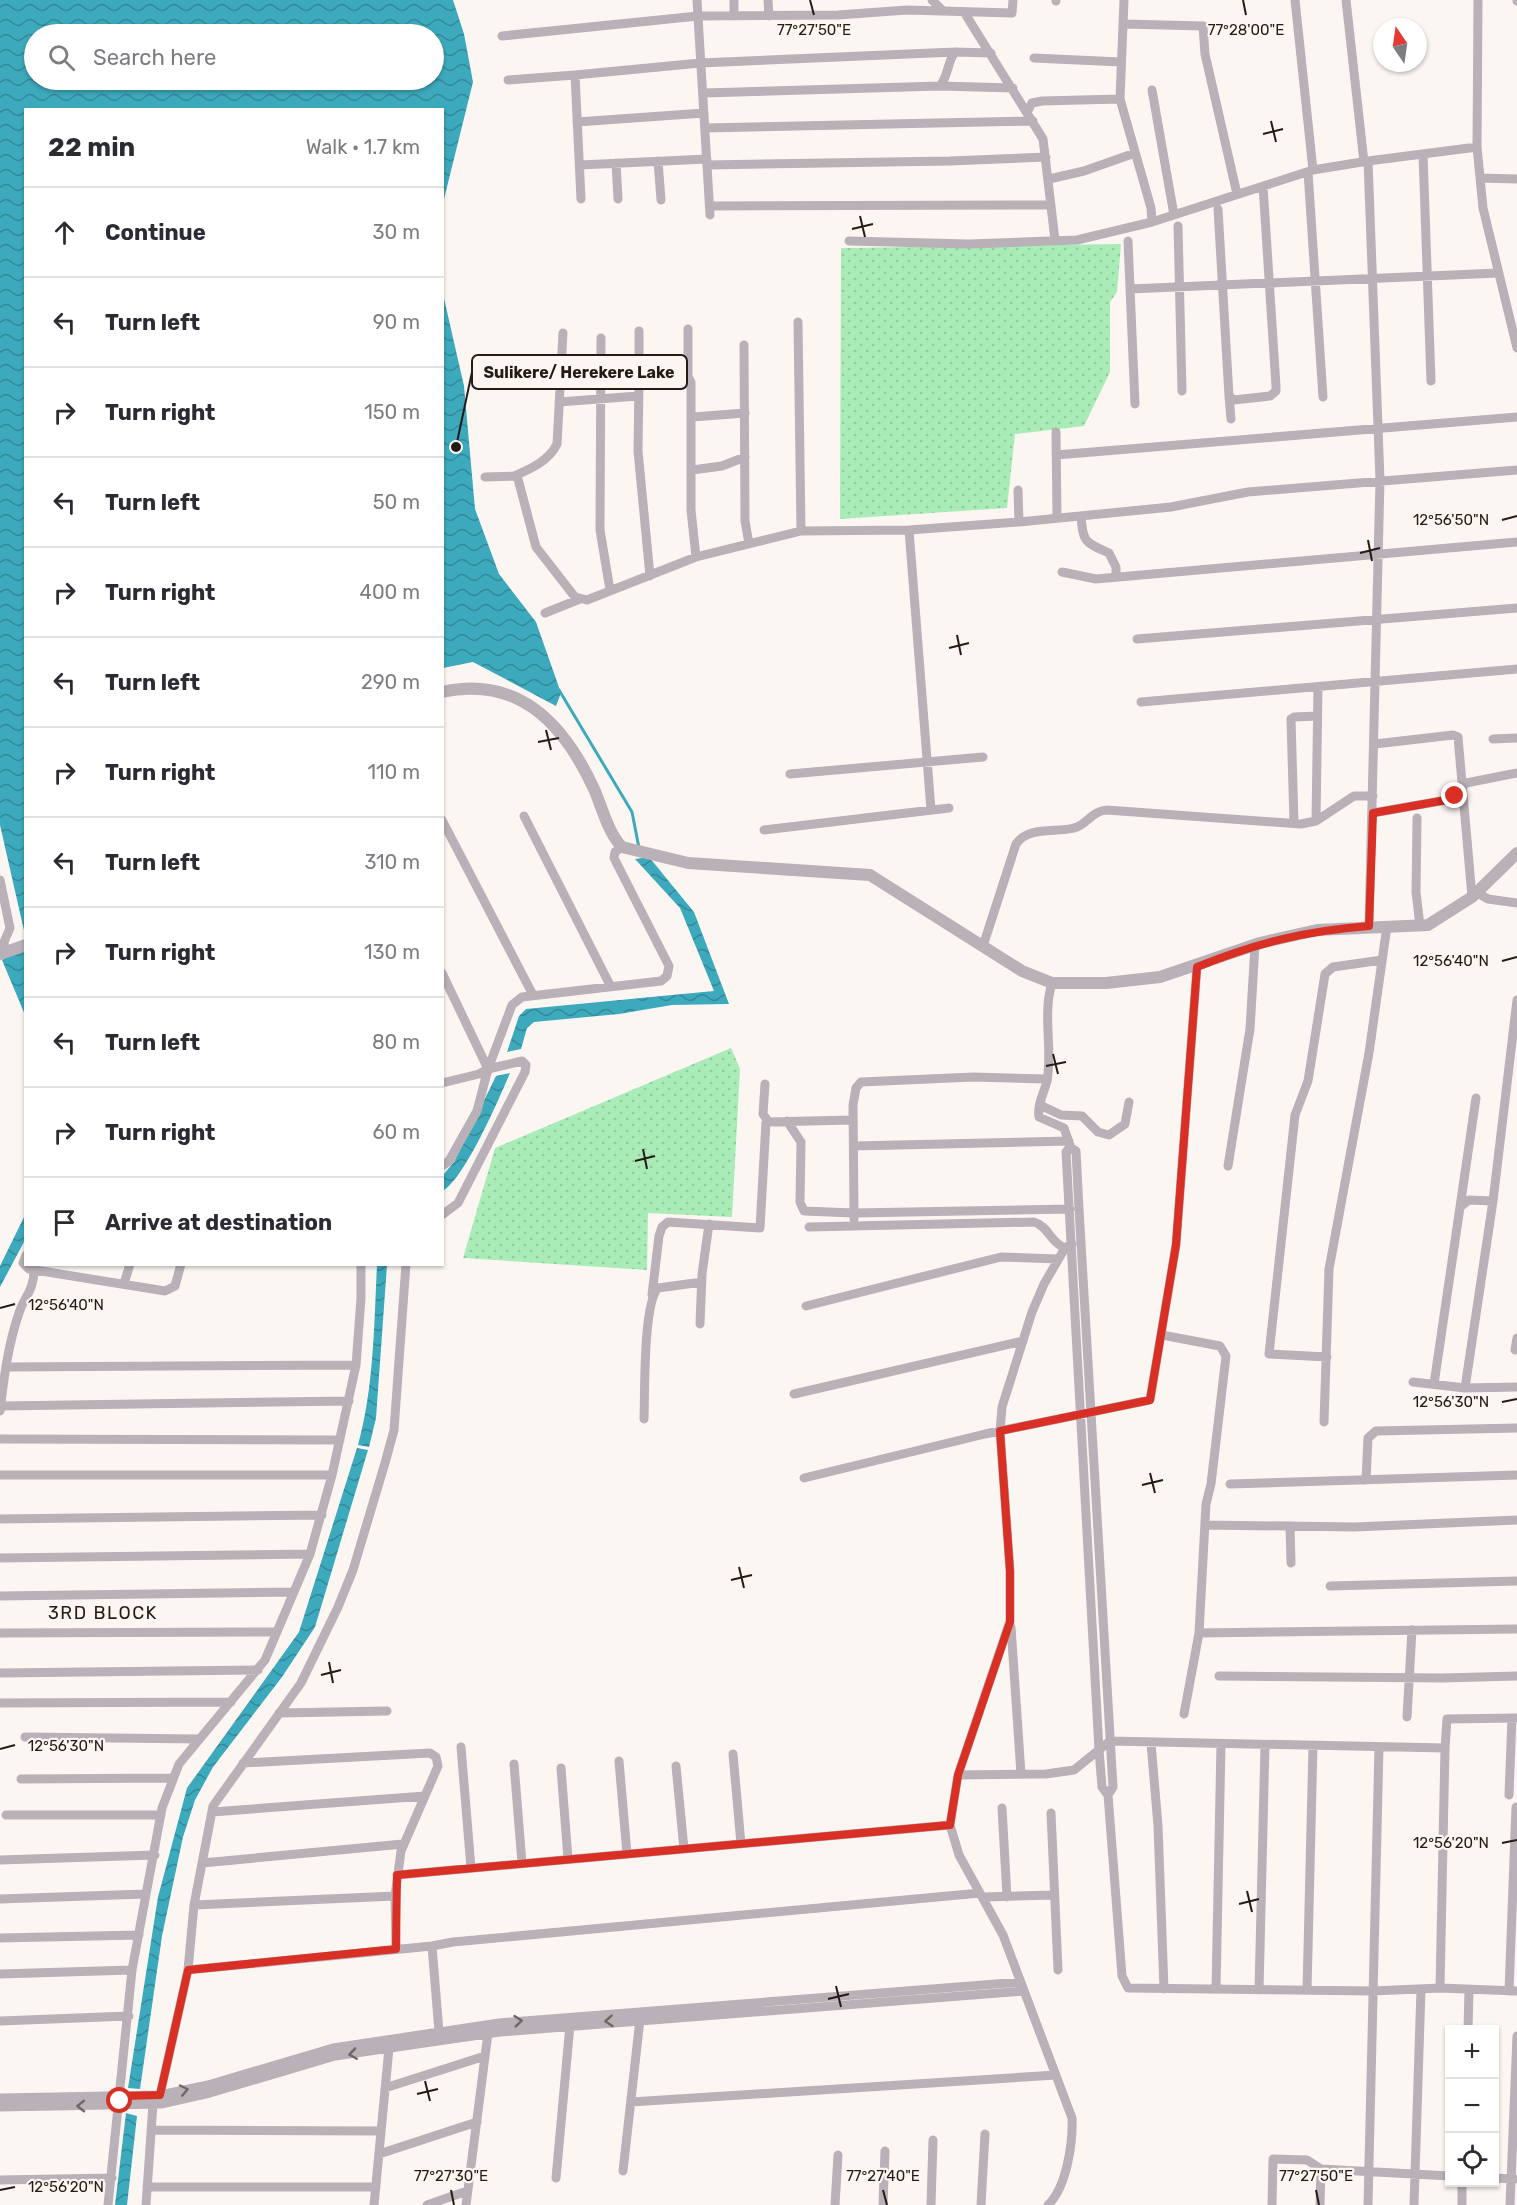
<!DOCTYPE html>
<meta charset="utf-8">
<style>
body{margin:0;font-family:Rubik,sans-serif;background:#f2f2f3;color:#2b2b33}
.controls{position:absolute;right:18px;bottom:18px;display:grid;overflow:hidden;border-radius:0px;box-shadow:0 2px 4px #0004}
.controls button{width:54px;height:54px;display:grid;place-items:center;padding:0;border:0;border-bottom:2px solid #e1e1e2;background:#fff;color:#2b2b33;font:30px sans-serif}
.compass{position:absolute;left:1373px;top:18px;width:54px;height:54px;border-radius:50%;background:#fff;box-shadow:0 2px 4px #0004;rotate:347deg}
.stop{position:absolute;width:18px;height:18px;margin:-14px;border:4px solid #d93025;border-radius:50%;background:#fff}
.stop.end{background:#d93025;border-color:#fff;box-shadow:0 2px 6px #0008}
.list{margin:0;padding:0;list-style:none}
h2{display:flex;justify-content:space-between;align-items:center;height:78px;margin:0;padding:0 24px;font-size:26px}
h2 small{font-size:20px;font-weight:400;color:#7c7c81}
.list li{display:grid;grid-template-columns:39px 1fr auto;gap:18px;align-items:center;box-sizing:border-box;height:90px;padding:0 24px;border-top:2px solid #e1e1e2}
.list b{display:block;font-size:22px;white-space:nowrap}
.list em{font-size:20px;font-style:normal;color:#7c7c81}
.icon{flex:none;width:33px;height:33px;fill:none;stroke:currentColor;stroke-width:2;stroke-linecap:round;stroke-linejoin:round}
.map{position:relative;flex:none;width:1517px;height:2205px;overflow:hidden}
.search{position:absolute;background:#fff;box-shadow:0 2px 4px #0004;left:24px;top:24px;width:420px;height:66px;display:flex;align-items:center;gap:15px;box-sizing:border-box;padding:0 21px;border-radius:33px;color:#7c7c81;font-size:22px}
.panel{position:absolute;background:#fff;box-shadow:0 2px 4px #0004;left:24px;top:108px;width:420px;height:1158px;border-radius:0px}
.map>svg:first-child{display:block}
.grass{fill:url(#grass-dots)}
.water{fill:url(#water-waves);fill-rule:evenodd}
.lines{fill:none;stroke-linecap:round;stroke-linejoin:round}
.stream{stroke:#3da9bc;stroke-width:3}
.minor{stroke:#bab0b7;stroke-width:9}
.tertiary{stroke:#bab0b7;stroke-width:12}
.oneway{stroke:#6f6666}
.route{stroke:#d93025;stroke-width:8}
.ticks{fill:none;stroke:#241b16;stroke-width:2}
.labels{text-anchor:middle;stroke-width:4.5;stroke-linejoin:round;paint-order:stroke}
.quarter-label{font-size:18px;letter-spacing:1.5px;fill:#241b16;stroke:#fcf6f3}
.ticks-label{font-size:15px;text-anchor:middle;fill:#241b16;stroke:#fcf6f3;stroke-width:4.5;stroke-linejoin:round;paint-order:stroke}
.leader{fill:none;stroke:#241b16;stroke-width:2}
.callout-dot{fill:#241b16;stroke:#fcf6f3;stroke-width:2}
.callout{fill:#fcf6f3;stroke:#241b16;stroke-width:2}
.callout-label{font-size:16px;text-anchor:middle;font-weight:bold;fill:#241b16}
</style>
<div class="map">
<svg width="1517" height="2205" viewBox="0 0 1517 2205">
<defs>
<pattern id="grass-dots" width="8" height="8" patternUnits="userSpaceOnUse" patternTransform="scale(1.5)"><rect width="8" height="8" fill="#a9ecb8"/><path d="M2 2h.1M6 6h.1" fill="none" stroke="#91ca9d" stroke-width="1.8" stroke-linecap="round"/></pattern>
<pattern id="water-waves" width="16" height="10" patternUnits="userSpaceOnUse" patternTransform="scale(1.5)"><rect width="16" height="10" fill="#3da9bc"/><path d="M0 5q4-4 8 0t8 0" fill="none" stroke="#338998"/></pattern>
</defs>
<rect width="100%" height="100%" fill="#fcf6f3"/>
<!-- grass -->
<path class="grass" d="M1121 244 1117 292 1110 302V372L1084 426 1015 434 1007 508 840 519 841 248Z
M731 1048 740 1069 732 1217 648 1213 647 1270 463 1258 495 1148Z"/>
<!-- water -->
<path class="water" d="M0 0H453L464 34 473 82 443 203 442 110H26L25 935 0 825ZM34 34H434V80H34Z
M443 294 464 386 475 509 499 574 536 622 561 693 556 706 473 662 443 668Z
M649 857 694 912 729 1004 672 1005 619 1014 534 1022 527 1028 521 1049 507 1052 519 1016 526 1009 714 991 680 908 635 859Z
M25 944V1015L2 960Z
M510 1073C498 1101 466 1176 443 1191V1175L454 1162 496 1076Z
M25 1215V1240L0 1287V1266Z
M377 1265H387L376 1418 369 1447 358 1445C374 1387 374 1325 377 1265Z
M357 1448 368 1450 315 1627 282 1677 213 1767 195 1800 183 1837 162 1936 140 2089 128 2088 158 1897 187 1788 299 1632Z
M126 2113 137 2116 127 2205H115Z"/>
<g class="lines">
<!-- stream -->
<path class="stream" d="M559 690 632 812 639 848"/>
<!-- minor -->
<path class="minor" d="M697 0 710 215
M734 0V16
M768 0 769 16
M932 0 943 11
M1056 0V1
M1124 0 1120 99 1151 208 1152 222
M1295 0 1313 170
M1346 0 1364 162
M1517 0V1
M964 12 1043 139 1055 240
M1123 24 1203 26 1205 54 1237 194
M502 36 698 16 838 15 907 10 1012 13 1013 0
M1034 58 1121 62
M508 80 575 75
M940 86 1013 88
M1152 90 1174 215
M704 93 940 86C949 75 947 62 955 52
M1027 112 1032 103 1042 101 1120 99
M577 122 704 113
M705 128 1033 121
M1477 147 1483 208 1517 348
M1423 154 1431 381
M658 161 661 200
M616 163 618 199
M580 165 707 159
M707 165 950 161 1046 157
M1308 172 1323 397
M1480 178 1517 179
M1049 179 1084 171 1135 153
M581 199 575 75 700 63 955 52 991 53
M710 206 1051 205
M1218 209 1229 396 1234 400 1270 396 1276 391V386L1263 186
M1178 226 1182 391
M849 241 969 244 1077 240 1152 222 1313 170 1368 161
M1128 241 1135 404
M1130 289 1498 273
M798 322 801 531
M688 329V377
M639 331V381
M601 338 600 530 610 590
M744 345 745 521 749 544
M1229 396 1231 419
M559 402 638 396
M693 417 745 413
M1056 432 1057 518
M1056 455 1517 417
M692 470 722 466 745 457
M514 476C530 469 549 461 557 444L563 333
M485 477 514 476 518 479 536 547 575 597 587 600 696 557 801 531 909 530 1019 522 1171 507 1248 492 1517 470
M1018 490 1019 522
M1081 516C1083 543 1085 542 1109 553L1116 567V577
M909 530 931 810
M1062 572 1096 579 1517 542
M650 576 638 451 639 381 688 377 691 382V510L696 557
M545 613 580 599
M1137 639 1517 608
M1141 702 1517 669
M1493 739 1517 738
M1375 744 1453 735 1458 737 1472 897
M790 774 983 757
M1373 813 1452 799 1466 783 1517 773
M524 816 610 985
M1417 818 1416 892 1420 926
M442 820 533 995
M1316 821 1318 687
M1294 823 1291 719 1294 717 1317 716
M764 830 949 808
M0 880 10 928 4 942 5 952
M1476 892 1488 899 1517 903
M1369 926 1380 480 1368 161 1477 147 1478 0
M983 946 1016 844C1028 826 1056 833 1074 828 1087 825 1091 811 1107 810L1301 824 1316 821 1354 796H1373
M442 973 488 1069 477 1111 449 1161 442 1166
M1052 983C1042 1016 1053 1048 1047 1081 1044 1093 1037 1105 1039 1117L1064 1128 1070 1145
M1517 1000 1493 1201 1465 1388 1517 1387
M1047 1079 973 1077 861 1082 856 1088 853 1105 854 1213 1070 1209
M442 1083 479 1074 488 1069 512 1005 522 997 661 981 667 976 669 966 614 858 615 852 622 847
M765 1084 763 1114 768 1121
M1040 1105 1061 1115 1082 1116 1098 1132 1109 1135 1125 1124 1129 1102
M787 1121 801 1142 800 1202 804 1211 854 1213V1219
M854 1146 1069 1141
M1070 1147 1076 1151 1079 1209 1113 1787 1108 1795 1102 1787 1099 1750 1066 1152Z
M1228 1166 1250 1029 1255 945
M1460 1207 1476 1098
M442 1215 458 1203 525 1072 526 1065 522 1061 488 1069
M809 1227 1034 1222C1048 1226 1051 1243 1065 1248
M26 1255 23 1263 29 1269 165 1291 175 1286 181 1264
M124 1284 130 1264
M652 1295 659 1236 662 1227 668 1222 760 1228 766 1122 853 1120
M806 1306 1001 1257 1058 1259
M700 1324 702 1274 709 1224
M1162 1335 1220 1346 1226 1356 1211 1484 1206 1504 1199 1633 1184 1714
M1515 1350 1517 1338
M1327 1357 1269 1354 1295 1115 1308 1081 1325 974 1333 967 1382 960
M6 1367 356 1365
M1413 1382 1465 1388
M1434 1384 1460 1207 1469 1200 1493 1201
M794 1394 1023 1341
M1 1406 349 1401
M0 1411C4 1377 8 1345 19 1313 25 1295 34 1291 34 1269
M644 1419C645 1394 643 1304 658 1288L702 1282
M1324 1422 1329 1269 1369 1053 1387 926
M0 1439 340 1440
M0 1475H332
M804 1478 985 1434 1150 1400 1176 1245 1197 967
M1366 1480 1368 1438 1376 1431 1517 1428
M1230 1484 1517 1475
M0 1519 322 1515
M1205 1525 1355 1527 1517 1520
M1290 1526 1291 1563
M0 1558 310 1554
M1330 1586 1517 1581
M0 1596 293 1592
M1011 1627 1021 1774
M0 1633 277 1632
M1199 1633 1517 1629
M0 1673 258 1670
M1219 1676 1442 1678 1517 1676
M0 1703 231 1702
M279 1713 387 1711
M1407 1717 1412 1630
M25 1737 199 1739
M1151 1743 1158 1826 1164 1989
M461 1747 471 1868
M733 1754 741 1844
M619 1761 627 1854
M243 1763 430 1753 436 1757 438 1766 401 1851 395 1896 396 1949
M514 1764 522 1863
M676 1766 684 1849
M561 1768 568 1859
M958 1775 1046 1774 1074 1770 1110 1741 1445 1748 1447 1719 1517 1718
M21 1779 173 1778
M1108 1795 1122 1976 1128 1988 1373 1991 1440 1988 1517 1991
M1509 1795 1512 1718
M1002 1808 1007 1897
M212 1812 425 1796
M1051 1813 1058 1970
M6 1815H161
M0 1860 155 1855
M202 1863 403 1844
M397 1875 950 1825
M984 1897 1054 1895
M0 1899 145 1894
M194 1905 395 1896
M0 1938 139 1935
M432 1946 439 2032
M188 1970 432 1946 453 1942 980 1893
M0 1974 132 1970
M1440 1988 1445 1748
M1216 1989 1221 1744
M1259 1990 1265 1745
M1307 1990 1313 1746
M1509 1991 1516 1807
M0 2021 129 2016
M1468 2030 1469 1990
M385 2088 485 2056
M160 2095 188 1970 194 1905 213 1806 301 1683 338 1607 353 1570 385 1463 394 1430 406 1264
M0 2098 160 2095 208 2085 333 2048 499 2023 1020 1982
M631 2102 1056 2075
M0 2107 161 2104 210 2093 335 2056 500 2032 1024 1991
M151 2130 381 2131
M379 2154 477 2122
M623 2171 640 2019
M556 2178 570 2025
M1494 2178 1515 2179
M0 2180 112 2178
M147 2187H376
M108 2205 132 1970 162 1808 179 1764 265 1660 310 1554 332 1475 356 1365 361 1298V1264
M146 2205 153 2104
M374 2205 389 2048
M427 2205 467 2191
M466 2205 488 2033
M835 2205 838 2155
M883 2205 885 2151
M931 2205 933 2140
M981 2205 985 2134
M1048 2205C1067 2187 1073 2142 1072 2118L1003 1935 959 1855 950 1825 958 1775 1010 1621V1571L1000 1431 1002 1407 1032 1312 1044 1284 1065 1248 1072 1244
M1272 2205 1273 2159 1307 2160 1321 2169 1450 2176
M1320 2205 1321 2169
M1368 2205 1379 1747
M1414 2205 1421 1989
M1462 2205V2182
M1510 2205 1517 2036"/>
<!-- tertiary -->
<path class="tertiary" d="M442 692C519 675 564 724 594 789 602 807 608 833 622 847L688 863 870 875 1022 971 1052 983H1106L1160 977 1260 943 1317 930 1428 925 1472 897 1517 853
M0 954 26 945"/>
</g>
<!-- one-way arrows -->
<defs><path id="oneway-chevron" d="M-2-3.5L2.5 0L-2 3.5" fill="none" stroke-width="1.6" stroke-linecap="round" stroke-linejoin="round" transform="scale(1.5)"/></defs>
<g class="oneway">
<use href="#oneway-chevron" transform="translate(518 2021) rotate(-6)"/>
<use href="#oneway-chevron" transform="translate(609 2021) rotate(176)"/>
<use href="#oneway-chevron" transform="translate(353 2054) rotate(171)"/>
<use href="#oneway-chevron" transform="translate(184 2090) rotate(-12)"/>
<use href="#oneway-chevron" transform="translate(81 2106) rotate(179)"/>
</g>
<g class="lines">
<!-- route -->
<path class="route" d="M120 2101 121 2096 160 2095 188 1970 396 1949 397 1875 950 1825 958 1775 1010 1622V1571L1000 1431 1150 1400 1176 1245 1197 967C1257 943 1304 931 1369 926L1373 813 1452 799 1455 796"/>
</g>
<!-- ticks -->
<path class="ticks" d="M810 0 814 15M1243 0 1246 15M1271 121 1276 142M1263 134 1283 129M860 216 865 237M852 229 873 224M1502 520 1517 516M1368 540 1372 561M1360 553 1380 548M957 635 961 655M949 648 969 643M546 730 551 750M538 742 559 738M1502 961 1517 957M1053 1054 1058 1074M1046 1066 1066 1062M643 1149 647 1169M635 1161 655 1156M0 1308 15 1304M1502 1402 1517 1399M1150 1473 1155 1493M1142 1485 1163 1480M739 1567 744 1588M731 1580 752 1575M329 1662 333 1683M321 1675 341 1670M0 1749 15 1745M1502 1843 1517 1840M1247 1891 1252 1912M1239 1904 1259 1899M836 1986 841 2007M828 1999 849 1994M425 2081 430 2101M417 2094 438 2089M0 2190 15 2187M451 2190 454 2205M883 2190 887 2205M1316 2190 1319 2205"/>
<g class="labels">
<!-- quarter labels -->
<g class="quarter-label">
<text x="103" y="1619">3RD BLOCK</text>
</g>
</g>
<g class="ticks-label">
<text x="814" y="35">77°27'50"E</text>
<text x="1246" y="35">77°28'00"E</text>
<text x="1451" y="525">12°56'50"N</text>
<text x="1451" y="966">12°56'40"N</text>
<text x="66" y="1310">12°56'40"N</text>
<text x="1451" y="1407">12°56'30"N</text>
<text x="66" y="1751">12°56'30"N</text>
<text x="1451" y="1848">12°56'20"N</text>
<text x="451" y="2181">77°27'30"E</text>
<text x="883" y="2181">77°27'40"E</text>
<text x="1316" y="2181">77°27'50"E</text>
<text x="66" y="2192">12°56'20"N</text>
</g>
<!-- callouts -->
<path class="leader" d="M456 447L472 372"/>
<circle class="callout-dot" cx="456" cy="447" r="6"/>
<rect class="callout" x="472" y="355" width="215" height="34" rx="6"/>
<g class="callout-label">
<text x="579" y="378">Sulikere/ Herekere Lake</text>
</g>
</svg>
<div class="controls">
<button>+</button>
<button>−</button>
<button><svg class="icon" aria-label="locate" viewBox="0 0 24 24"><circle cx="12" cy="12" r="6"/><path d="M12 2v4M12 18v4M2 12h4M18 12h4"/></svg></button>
</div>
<svg class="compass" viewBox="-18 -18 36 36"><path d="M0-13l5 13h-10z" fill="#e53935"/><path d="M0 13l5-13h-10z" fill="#7c7c81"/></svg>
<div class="stop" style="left:120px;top:2101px"></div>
<div class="stop end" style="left:1455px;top:796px"></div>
<div class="search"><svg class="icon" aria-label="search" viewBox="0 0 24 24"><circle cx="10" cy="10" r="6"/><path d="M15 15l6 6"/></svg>Search here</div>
<section class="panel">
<h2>22 min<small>Walk · 1.7 km</small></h2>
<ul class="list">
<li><svg class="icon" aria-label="ahead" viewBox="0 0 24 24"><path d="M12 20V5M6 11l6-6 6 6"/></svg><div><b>Continue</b></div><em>30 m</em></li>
<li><svg class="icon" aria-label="left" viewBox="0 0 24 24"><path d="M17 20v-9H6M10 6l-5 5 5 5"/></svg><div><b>Turn left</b></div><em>90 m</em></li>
<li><svg class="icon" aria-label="right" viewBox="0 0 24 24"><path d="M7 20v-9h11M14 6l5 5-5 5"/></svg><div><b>Turn right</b></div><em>150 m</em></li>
<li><svg class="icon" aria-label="left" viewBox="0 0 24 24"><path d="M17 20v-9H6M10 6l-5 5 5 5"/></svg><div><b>Turn left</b></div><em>50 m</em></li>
<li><svg class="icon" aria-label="right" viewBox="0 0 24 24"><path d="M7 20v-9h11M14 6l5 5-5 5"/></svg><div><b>Turn right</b></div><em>400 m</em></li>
<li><svg class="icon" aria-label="left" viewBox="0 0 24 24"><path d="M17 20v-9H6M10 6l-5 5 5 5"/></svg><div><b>Turn left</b></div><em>290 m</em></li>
<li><svg class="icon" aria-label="right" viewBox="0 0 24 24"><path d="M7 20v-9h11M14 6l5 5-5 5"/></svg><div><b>Turn right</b></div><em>110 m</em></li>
<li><svg class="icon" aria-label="left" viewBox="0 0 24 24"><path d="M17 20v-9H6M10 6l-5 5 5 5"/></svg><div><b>Turn left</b></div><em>310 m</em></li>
<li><svg class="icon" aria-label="right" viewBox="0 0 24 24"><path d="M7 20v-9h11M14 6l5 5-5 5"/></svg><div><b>Turn right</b></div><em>130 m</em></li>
<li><svg class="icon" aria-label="left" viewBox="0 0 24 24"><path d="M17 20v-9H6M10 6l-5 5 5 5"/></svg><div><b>Turn left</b></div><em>80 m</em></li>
<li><svg class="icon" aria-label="right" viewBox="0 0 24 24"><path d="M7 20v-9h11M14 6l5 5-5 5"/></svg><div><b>Turn right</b></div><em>60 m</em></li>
<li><svg class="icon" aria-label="arrive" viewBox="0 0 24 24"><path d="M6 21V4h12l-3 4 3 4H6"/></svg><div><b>Arrive at destination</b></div></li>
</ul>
</section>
</div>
